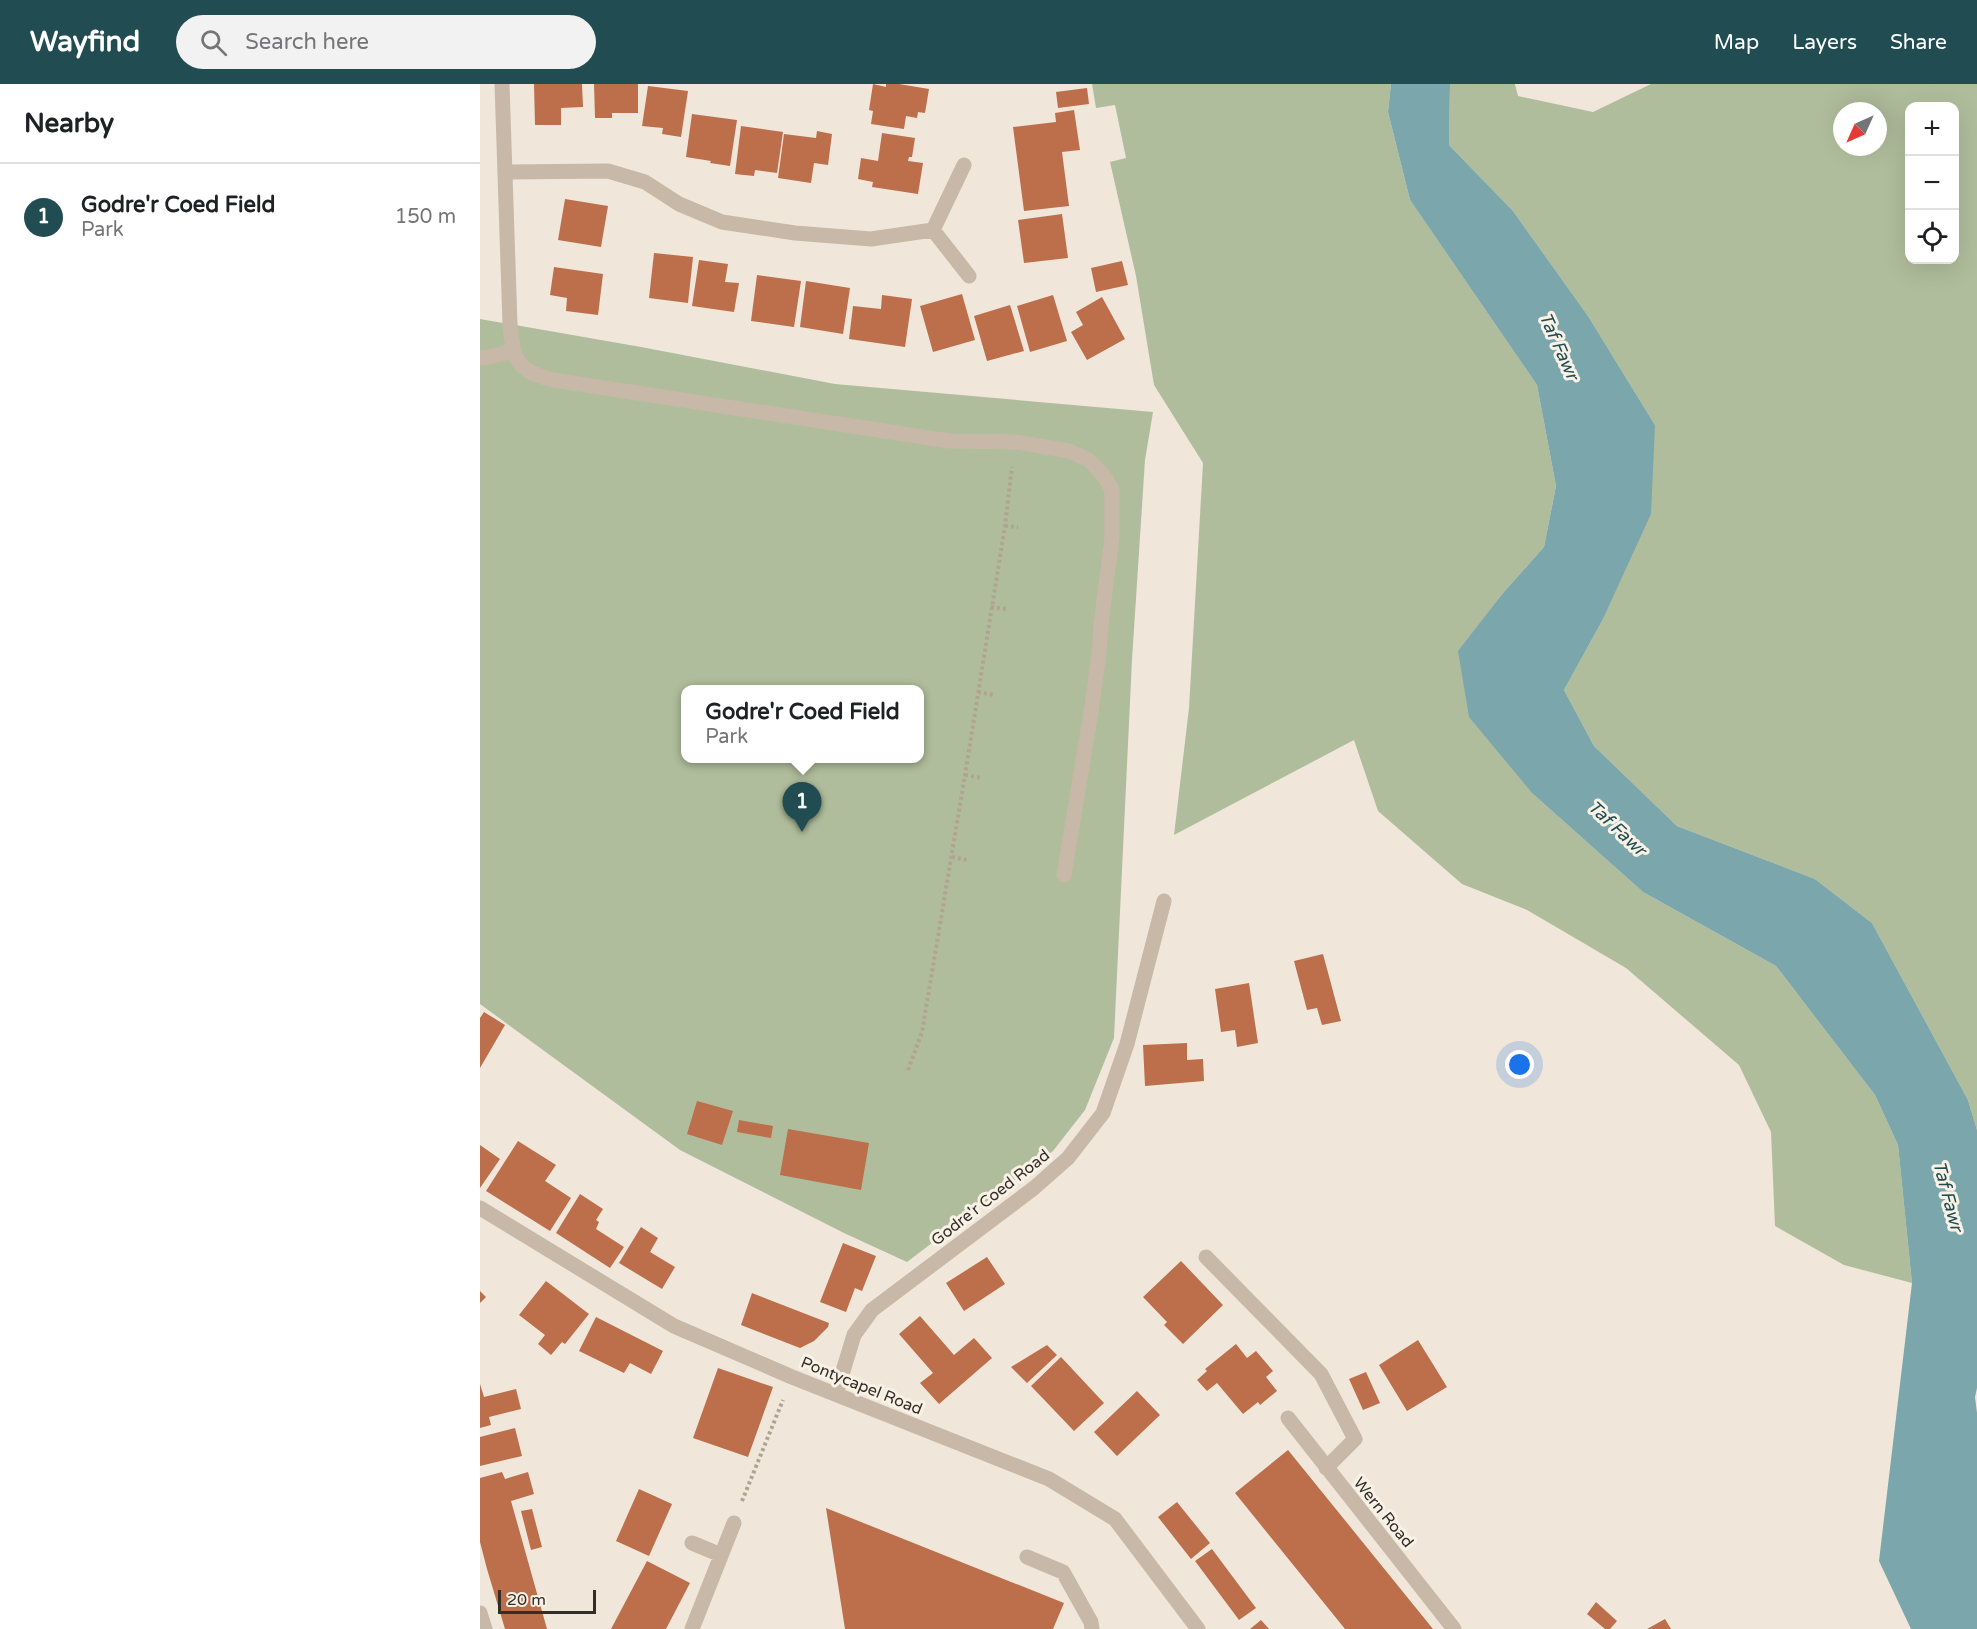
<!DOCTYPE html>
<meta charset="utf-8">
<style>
body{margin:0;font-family:"Varela Round",sans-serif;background:#f2f2f2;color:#202124}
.controls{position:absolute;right:18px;top:18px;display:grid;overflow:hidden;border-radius:12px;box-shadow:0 6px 24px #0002}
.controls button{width:54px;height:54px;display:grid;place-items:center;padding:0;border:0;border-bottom:2px solid #e0e0e0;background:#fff;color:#202124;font:30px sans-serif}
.compass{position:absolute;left:1353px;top:18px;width:54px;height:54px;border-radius:50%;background:#fff;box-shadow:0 6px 24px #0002;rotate:225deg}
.scale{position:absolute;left:18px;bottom:15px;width:98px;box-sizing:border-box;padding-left:6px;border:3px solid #342c27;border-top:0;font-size:16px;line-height:21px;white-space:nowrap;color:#342c27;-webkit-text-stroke:4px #f8f1e6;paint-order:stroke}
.you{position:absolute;left:1040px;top:981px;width:21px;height:21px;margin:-15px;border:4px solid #fff;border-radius:50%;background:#1a73e8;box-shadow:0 0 0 9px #1a73e833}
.badge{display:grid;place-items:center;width:39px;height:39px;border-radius:50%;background:#204c52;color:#fff;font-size:20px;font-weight:700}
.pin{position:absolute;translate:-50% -50px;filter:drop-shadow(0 2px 3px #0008)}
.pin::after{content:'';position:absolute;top:32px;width:21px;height:18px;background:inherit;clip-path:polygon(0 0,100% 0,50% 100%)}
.popup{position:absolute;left:201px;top:601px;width:243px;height:78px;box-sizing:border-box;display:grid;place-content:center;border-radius:12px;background:#fff;filter:drop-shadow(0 2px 4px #0005);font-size:20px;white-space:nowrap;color:#757577}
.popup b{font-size:22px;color:#202124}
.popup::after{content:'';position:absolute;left:50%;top:100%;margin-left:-12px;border:12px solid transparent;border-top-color:#fff}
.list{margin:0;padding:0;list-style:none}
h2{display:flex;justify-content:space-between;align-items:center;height:78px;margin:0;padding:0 24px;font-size:26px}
h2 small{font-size:20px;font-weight:400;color:#757577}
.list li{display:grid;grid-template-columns:39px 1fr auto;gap:18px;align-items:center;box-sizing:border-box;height:108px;padding:0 24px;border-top:2px solid #e0e0e0}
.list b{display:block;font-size:22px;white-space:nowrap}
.list p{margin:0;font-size:20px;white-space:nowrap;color:#757577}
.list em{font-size:20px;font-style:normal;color:#757577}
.icon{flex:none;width:33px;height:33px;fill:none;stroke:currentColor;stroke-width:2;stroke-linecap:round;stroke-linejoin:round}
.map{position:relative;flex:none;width:1497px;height:1545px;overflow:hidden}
header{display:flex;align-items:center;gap:36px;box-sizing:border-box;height:84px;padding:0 30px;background:#204c52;color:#fff}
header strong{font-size:28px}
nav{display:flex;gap:33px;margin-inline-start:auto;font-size:21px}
.search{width:420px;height:54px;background:#f2f2f2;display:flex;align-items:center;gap:15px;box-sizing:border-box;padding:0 21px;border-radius:33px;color:#757577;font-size:22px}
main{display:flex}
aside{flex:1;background:#fff}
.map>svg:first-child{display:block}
.green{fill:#b0bd9c;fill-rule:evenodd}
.water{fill:#7ba6ab}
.building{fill:#bd6e4b}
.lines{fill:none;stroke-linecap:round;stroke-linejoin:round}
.path{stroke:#b2a292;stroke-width:4;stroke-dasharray:3 3;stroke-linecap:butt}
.minor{stroke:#c7b8a7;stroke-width:15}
.labels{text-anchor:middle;stroke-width:6;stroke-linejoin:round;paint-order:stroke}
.street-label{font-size:16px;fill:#342c27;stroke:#f8f1e6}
.water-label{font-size:18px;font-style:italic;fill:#204c52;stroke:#f8f1e6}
</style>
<header>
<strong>Wayfind</strong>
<div class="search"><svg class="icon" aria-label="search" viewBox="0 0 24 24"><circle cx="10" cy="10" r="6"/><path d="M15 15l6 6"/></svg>Search here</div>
<nav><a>Map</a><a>Layers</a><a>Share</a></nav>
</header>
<main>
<aside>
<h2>Nearby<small></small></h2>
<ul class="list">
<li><span class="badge">1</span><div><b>Godre'r Coed Field</b><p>Park</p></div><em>150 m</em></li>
</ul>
</aside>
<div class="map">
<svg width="1497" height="1545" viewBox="0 0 1497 1545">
<rect width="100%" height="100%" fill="#f0e7da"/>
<!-- green -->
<path class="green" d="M612 0H911L908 28 930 116 1057 301 1076 402 1064 463 1023 509 979 567 1053 710 1163 808 1296 882 1395 1011 1418 1061 1432 1199 1364 1181 1295 1142 1291 1048 1259 981 1146 884 1047 826 982 800 898 727 874 656 694 751 709 624 723 379 674 301 656 192 630 78 646 74 635 21 616 24Z
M970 0H1035L1038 12 1113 28 1171 0H1497V1046L1488 1016 1392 839 1335 795 1197 742 1114 662 1084 606 1122 537 1175 341 1108 232 1033 127 969 61ZM1430 22H1474V176H1430ZM1362 27H1398V63H1362Z
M0 235 161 263 355 300 673 328 665 376 652 576 634 954 605 1026 573 1067 427 1178 364 1149 200 1066 0 920ZM205 606H439V674H205Z"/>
<!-- water -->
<path class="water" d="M911 0H970L969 61 1033 127 1108 232 1175 341 1171 430 1122 537 1084 606 1114 662 1197 742 1335 795 1392 839 1488 1016 1497 1046V1304L1495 1313 1497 1329V1545H1431L1399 1477 1432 1199 1418 1061 1395 1011 1296 882 1163 808 1053 710 989 633 978 567 1023 509 1064 463 1076 402 1057 301 930 116 908 28Z"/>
<!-- building -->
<path class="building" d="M54 0H102L103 23 81 24V41H55Z
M114 0H158V29H132V34H115Z
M393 0 406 3V0H419L449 5 445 29 438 28 437 34 426 32 424 45 391 40 393 27 389 26Z
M168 2 208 7 201 53 182 50 183 44 162 42Z
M607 4 609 20 578 24 576 8Z
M594 26 600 66 582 68 589 122 544 127 533 43 576 38 575 29Z
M212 30 257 36 250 82 230 79 231 77 206 73Z
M261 42 303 48 297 89 275 86 274 92 255 90Z
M337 47 352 50 348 81 334 79 331 99 298 94 304 50 336 54Z
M402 49 435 54 432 73H429L428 77 443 79 438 110 392 103 393 98 378 95 381 74 398 77Z
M85 115 128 122 121 163 78 156Z
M582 130 588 174 544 179 538 136Z
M174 169 213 173 208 219 169 214Z
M219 176 248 180 245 198 259 199 254 228 212 222Z
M642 177 648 201 616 208 611 184Z
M74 183 123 190 118 231 86 227 87 214 70 211Z
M277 191 321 197 314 243 271 237Z
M326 197 370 204 363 250 320 243Z
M482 210 495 256 453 268 440 222Z
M402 211 432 215 425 263 369 255 373 222 401 225Z
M573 211 587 257 550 268 537 222Z
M622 213 645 255 607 276 591 248 603 241 596 228Z
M530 221 544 267 507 277 494 232Z
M843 870 861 937 842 941 837 924 827 926 814 877Z
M769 899 778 959 757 963 755 946 741 948 735 905Z
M4 928 25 941 0 984V934Z
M707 959V976L723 975 724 997 665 1002 663 961Z
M217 1017 253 1027 242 1061 207 1050Z
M259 1036 293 1042 291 1054 257 1048Z
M308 1045 389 1059 381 1106 300 1091Z
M38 1057 76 1081 65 1097 91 1114 70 1147 6 1107Z
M0 1061 20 1075 0 1104Z
M100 1110 123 1125 116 1136 119 1138 116 1145 144 1163 130 1184 76 1149Z
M161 1143 178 1154 170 1168 195 1183 182 1205 139 1179Z
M363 1159 396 1172 382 1207 375 1204 366 1228 340 1218Z
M507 1173 525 1200 484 1227 466 1199Z
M701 1177 743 1221 703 1260 684 1241 687 1238 663 1213Z
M66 1197 109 1230 85 1260 82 1258 71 1271 58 1260 65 1251 39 1231Z
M0 1207 6 1213 0 1219Z
M272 1209 349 1239 348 1243 334 1257 320 1264 261 1241Z
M440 1232 474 1271 494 1254 512 1274 459 1320 440 1299 453 1289 419 1250Z
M116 1233 183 1267 171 1290 150 1279 144 1289 99 1267Z
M938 1256 967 1303 927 1327 899 1281Z
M756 1260 767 1274 776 1267 793 1287 786 1293 797 1307 780 1321 778 1318 763 1330 737 1299 727 1307 717 1296 727 1287 725 1285Z
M567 1261 577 1271 547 1299 531 1283Z
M581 1273 624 1319 594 1347 551 1302Z
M238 1284 293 1303 268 1373 213 1354Z
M886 1288 900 1319 883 1326 869 1295Z
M0 1300 4 1313 36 1305 41 1325 9 1333 11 1341 0 1344Z
M657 1307 680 1331 637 1372 614 1348Z
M35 1344 42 1372 0 1382V1353Z
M808 1366 953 1545H865L755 1409Z
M22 1388 25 1395 48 1388 54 1410 31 1417 67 1545H25L7 1485 0 1458V1394Z
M159 1405 192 1420 169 1472 136 1457Z
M697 1418 730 1459 711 1475 678 1433Z
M346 1424 584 1519 573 1545H365Z
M52 1425 62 1463 51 1466 41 1427Z
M732 1465 776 1524 759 1536 715 1477Z
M167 1477 210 1499 186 1545H131Z
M1116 1518 1137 1537 1130 1545H1125L1107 1530Z
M1185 1535 1191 1545H1167Z
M781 1536 789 1545H770Z"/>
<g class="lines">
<!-- path -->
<path class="path" d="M525 442 538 443
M511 523 526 525
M498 608 514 611
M485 691 501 694
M472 773 487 776
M428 986 442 948 485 691 525 442 532 383
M262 1417 303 1316"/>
<!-- minor -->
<path class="minor" d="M22 0 30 240C33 275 36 287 73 296L469 357 535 358 589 367 609 376 624 392 632 406V454L621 540 619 569 611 628 584 791
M25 88 128 87 165 98 199 120 242 138 315 149 391 155 453 146 489 192
M453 146 484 81
M0 274 9 273 32 267
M0 1124 194 1242 312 1293 569 1395 635 1435 718 1545
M726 1173 841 1290 875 1355 846 1384
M356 1310 374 1251 392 1226 554 1104 588 1074 623 1029 647 960 684 817
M808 1334 974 1545
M212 1459 241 1471
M547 1473 583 1488 611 1538 612 1545
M0 1529 5 1545
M212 1545 254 1439"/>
</g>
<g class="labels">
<!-- street labels -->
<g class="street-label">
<text transform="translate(510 1113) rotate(-38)" y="6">Godre'r Coed Road</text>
<text transform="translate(382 1301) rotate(22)" y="6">Pontycapel Road</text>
<text transform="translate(904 1428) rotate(51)" y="6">Wern Road</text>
</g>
<!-- water labels -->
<g class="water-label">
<text transform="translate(1079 262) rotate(66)" y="6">Taf Fawr</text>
<text transform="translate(1137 744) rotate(43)" y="6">Taf Fawr</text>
<text transform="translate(1468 1112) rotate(75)" y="6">Taf Fawr</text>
</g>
</g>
</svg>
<div class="controls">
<button>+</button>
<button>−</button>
<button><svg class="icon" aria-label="locate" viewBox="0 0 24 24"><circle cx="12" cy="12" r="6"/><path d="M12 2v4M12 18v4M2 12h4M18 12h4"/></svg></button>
</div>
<svg class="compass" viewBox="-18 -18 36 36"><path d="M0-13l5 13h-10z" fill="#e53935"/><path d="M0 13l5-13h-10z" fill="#757577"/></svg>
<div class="scale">20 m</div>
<div class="you"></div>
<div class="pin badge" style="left:322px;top:748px">1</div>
<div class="popup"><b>Godre'r Coed Field</b>Park</div>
</div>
</main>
